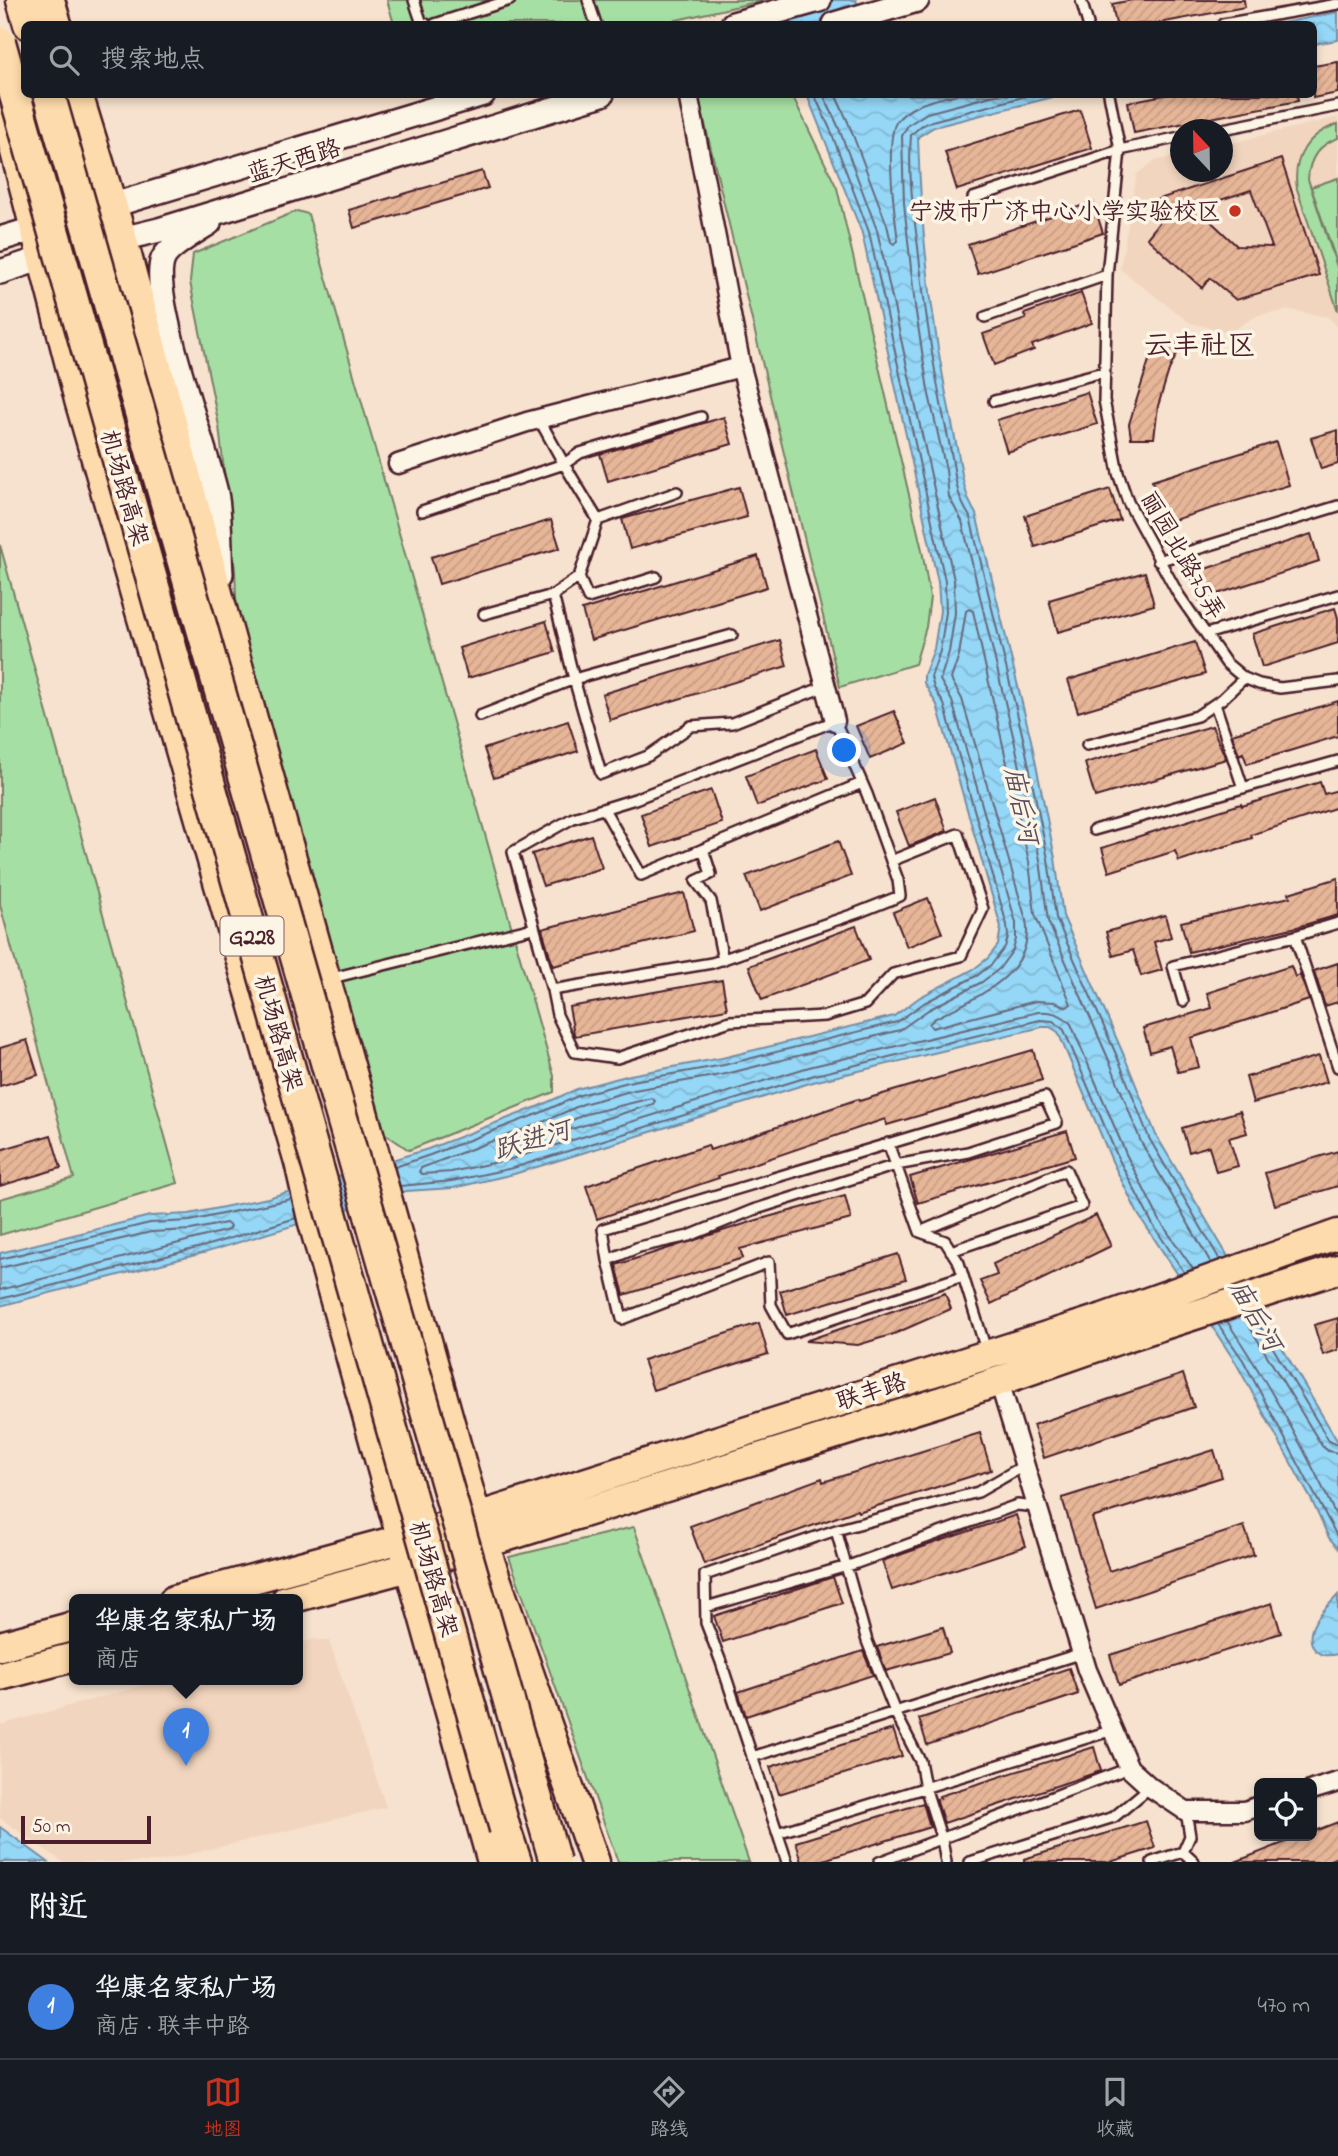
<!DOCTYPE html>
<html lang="zh">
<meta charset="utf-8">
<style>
body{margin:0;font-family:"Indie Flower","LXGW WenKai TC",sans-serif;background:#242831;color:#f1f3f6}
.controls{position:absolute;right:21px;bottom:21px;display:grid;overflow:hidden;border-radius:10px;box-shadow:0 4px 10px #0003}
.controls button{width:63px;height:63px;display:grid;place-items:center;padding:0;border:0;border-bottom:2px solid #363941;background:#171b24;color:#f1f3f6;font:35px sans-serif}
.compass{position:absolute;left:1170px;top:119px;width:63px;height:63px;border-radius:50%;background:#171b24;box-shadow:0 4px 10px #0003;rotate:338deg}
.scale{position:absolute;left:21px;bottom:18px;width:130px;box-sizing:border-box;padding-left:7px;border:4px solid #4a1f2b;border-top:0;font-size:19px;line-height:24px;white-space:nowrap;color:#4a1f2b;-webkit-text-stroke:5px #fcf5e5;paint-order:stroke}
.you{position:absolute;left:845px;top:751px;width:24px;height:24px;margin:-18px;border:5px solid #fff;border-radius:50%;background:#1a73e8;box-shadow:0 0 0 10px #1a73e833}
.badge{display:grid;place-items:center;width:46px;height:46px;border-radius:50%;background:#c8321e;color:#fff;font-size:23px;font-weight:700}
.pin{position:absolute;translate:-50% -58px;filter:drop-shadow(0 2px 4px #0008)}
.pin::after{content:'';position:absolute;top:37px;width:24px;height:21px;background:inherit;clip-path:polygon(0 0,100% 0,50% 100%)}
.popup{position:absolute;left:69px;top:1594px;width:234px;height:91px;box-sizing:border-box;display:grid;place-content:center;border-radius:10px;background:#171b24;filter:drop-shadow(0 2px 5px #0005);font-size:23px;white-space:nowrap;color:#9ea1a6}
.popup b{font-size:26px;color:#f1f3f6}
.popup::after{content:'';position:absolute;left:50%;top:100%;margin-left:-14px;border:14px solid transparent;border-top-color:#171b24}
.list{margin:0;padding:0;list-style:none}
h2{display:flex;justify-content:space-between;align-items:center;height:91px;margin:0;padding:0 28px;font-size:30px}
h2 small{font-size:23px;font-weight:400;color:#9ea1a6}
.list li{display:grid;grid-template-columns:46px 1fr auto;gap:21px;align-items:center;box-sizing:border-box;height:105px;padding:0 28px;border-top:2px solid #363941}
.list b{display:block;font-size:26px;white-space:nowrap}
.list p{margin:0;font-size:23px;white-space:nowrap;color:#9ea1a6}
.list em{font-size:23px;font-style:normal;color:#9ea1a6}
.icon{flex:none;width:38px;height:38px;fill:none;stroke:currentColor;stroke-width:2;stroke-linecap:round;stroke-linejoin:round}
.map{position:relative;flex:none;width:1338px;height:1862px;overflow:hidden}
.search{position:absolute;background:#171b24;box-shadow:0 4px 10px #0003;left:21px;right:21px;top:21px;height:77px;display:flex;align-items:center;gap:18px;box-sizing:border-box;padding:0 24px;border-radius:10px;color:#9ea1a6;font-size:26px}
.sheet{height:196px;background:#171b24}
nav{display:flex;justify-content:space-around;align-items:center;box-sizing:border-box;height:98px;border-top:2px solid #363941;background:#171b24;font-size:19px;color:#9ea1a6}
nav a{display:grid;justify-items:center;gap:4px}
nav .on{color:#c8321e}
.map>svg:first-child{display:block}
.built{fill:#f2d5be}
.green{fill:#a6dfa3;stroke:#787f67;stroke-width:2}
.water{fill:url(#water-waves);stroke:#768da5;stroke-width:2}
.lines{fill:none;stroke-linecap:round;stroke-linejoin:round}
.shore{stroke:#68697c;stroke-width:2}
.building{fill:url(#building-hatch);stroke:#4a1f2b;stroke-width:2;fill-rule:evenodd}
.service-casing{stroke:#4a1f2b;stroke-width:14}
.minor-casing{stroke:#4a1f2b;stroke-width:23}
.tertiary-casing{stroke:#4a1f2b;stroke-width:28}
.primary-casing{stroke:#4a1f2b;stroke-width:33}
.trunk-casing{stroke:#4a1f2b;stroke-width:35}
.service{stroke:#fcf5e5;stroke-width:9}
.minor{stroke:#fcf5e5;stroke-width:18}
.tertiary{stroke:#fcf5e5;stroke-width:23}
.primary{stroke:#fedbac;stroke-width:28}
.trunk{stroke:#fedbac;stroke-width:30}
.trunk-bridge-casing{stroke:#4a1f2b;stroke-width:35;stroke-linecap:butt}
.trunk-bridge{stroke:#fedbac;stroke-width:30}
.poi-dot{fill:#c8321e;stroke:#fcf5e5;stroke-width:2.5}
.labels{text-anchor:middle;stroke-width:7;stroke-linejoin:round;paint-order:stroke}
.shield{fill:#fcf5e5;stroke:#7f5f63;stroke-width:2}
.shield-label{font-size:23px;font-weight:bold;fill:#4a1f2b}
.street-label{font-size:24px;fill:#4a1f2b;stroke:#fcf5e5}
.poi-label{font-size:24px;fill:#4a1f2b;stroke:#fcf5e5;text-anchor:end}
.water-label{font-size:26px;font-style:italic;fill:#5c4d5e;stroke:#fcf5e5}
.quarter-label{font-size:28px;fill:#4a1f2b;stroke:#fcf5e5}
</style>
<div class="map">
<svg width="1338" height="1862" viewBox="0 0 1338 1862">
<defs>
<pattern id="water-waves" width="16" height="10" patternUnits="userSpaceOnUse" patternTransform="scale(1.75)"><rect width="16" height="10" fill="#94d7f6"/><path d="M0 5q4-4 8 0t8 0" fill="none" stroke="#81b8d3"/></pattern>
<pattern id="building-hatch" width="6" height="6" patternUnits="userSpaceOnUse" patternTransform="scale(1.75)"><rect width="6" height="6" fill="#e7b698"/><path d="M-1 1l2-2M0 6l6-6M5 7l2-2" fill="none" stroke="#c89c83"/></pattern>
</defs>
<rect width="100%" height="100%" fill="#f6e2ce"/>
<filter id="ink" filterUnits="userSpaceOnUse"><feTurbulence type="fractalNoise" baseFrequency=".0143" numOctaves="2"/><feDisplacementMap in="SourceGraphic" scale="14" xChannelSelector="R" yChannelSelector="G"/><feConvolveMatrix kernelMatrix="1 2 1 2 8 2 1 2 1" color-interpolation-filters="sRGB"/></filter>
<g filter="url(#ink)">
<!-- built -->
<path class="built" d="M1338 117V327L1328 317 1290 310 1258 315 1230 332 1190 323 1120 269 1137 174 1155 161 1180 155V172H1222L1223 145Z
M314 1639 329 1641 386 1807 156 1862H63L0 1818V1725L163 1680H298V1644Z"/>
<!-- green -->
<path class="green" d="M387 0H765L659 24H394Z
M698 95H792L837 188 922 550 930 597 926 627 915 664 840 687Z
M1338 124V138C1318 145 1309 159 1308 179L1338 270V311L1297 189C1292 157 1308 134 1338 124Z
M1338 178V266L1311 187Z
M297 211 308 214 554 1076V1092L409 1150 381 1131 237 622 235 570 219 426 190 282 193 254Z
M0 545 178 1183 0 1235V1199L74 1178 0 905Z
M634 1527 749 1862H618L509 1557Z"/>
<!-- water -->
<path class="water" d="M775 0H856L864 24H785Z
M1338 12V40L1314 44V24H1278Z
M807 95H1061L934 127 918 137C921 240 934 343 956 443 962 468 962 492 976 514L1031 740 1055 858 1063 916 1125 1058 1156 1135 1338 1442V1548L1329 1538 1312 1501 1236 1363 1138 1214 1112 1161 1058 1032 1050 1027H1042L813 1082 514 1174 453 1188 406 1191 207 1252 0 1306V1253L150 1216 189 1214 268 1198 428 1149 537 1107 577 1089 630 1075 722 1058 894 1016 920 997 974 969 988 958 998 945 1001 927 937 705 924 683V675L934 649 940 611 938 582 862 233Z
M1338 1595V1654C1328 1656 1319 1657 1313 1647 1303 1627 1326 1608 1338 1595Z
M0 1827 48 1862H0Z"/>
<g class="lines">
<!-- shore -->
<path class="shore" d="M823 94 838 126 877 230 954 580 955 613 949 652 940 680 952 701 1016 923V939L1013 950 999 969 982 982 928 1010 900 1030 726 1074 634 1090 583 1104 543 1122 421 1168 419 1172 422 1174 451 1172 511 1159 809 1067 1038 1012C1052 1011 1062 1014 1071 1024L1126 1154 1160 1221 1193 1269
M835 94 848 122 887 225 891 242 894 244 898 241C895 218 884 138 897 121 911 103 936 100 957 94
M999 94 927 113 908 125 902 136 904 203 915 306 928 390 946 470 949 497 962 521 1015 744 1040 860 1048 921 1111 1065 1141 1142 1211 1263
M1034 94 932 121 921 126 911 135C908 172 913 210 918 247 925 314 935 380 950 447 956 475 954 492 970 517L1024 742 1048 859 1056 918 1119 1061 1149 1138 1220 1260
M969 609 973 611 1029 862 1035 914 1071 1004 1067 1007 1055 1002 1036 1001 932 1028 929 1024 934 1019C973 998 1036 976 1026 920L962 699 951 679 959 655 966 611Z
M652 1098 655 1101 653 1104 562 1132 557 1130 559 1126 586 1114Z
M395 1167 430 1155 540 1113 580 1095 632 1081 724 1065 897 1022 924 1003 978 975 992 964 1005 947 1008 937 1007 925 944 704 934 688 931 677 940 651 946 612 945 581 869 232 830 129 814 94
M400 1186 452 1181 513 1168 811 1076 1040 1020 1053 1021 1064 1030 1118 1158 1153 1225 1184 1272
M0 1259 150 1223 190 1221 291 1199
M0 1268 151 1232 191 1230 226 1223 230 1226 228 1230 202 1237 0 1290
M0 1299 205 1246 296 1218
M1252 1313 1329 1441 1338 1445
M1243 1316 1322 1446 1328 1451 1338 1453
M1227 1321C1268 1383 1307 1452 1338 1520
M1218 1324 1243 1360 1338 1538"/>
</g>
<!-- building -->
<path class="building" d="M1132 0H1244L1245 7 1154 24H1116L1112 4Z
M1338 62V93L1313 98V66Z
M1169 94H1297L1298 101 1134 133 1128 102Z
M1080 110 1092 148 957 190 945 152Z
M1281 159 1319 275 1236 300 1210 278 1202 288 1147 238 1161 220 1153 201ZM1251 190 1272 247 1237 246 1203 214 1217 207 1214 202Z
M482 171 488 188 354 228 349 210Z
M1093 202 1103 233 978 274 968 244Z
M1081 293 1092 323 1032 345 1034 350 994 365 983 334 1026 319 1024 314Z
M1166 338 1181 346 1169 370 1158 406 1154 438H1131L1129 424 1151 354Z
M1087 392 1097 424 1007 452 997 420Z
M724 417 732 444 608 481 600 454Z
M1338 430V464L1321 469 1311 438Z
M1276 442 1289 485 1164 523 1152 481Z
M739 487 747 517 630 549 622 519Z
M1110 489 1120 520 1035 547 1025 516Z
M551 520 560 548 439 584 431 557Z
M1311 534 1319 561 1199 600 1190 574Z
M758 556 767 587 591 640 582 610Z
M1145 572 1154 605 1058 632 1049 600Z
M1335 608 1338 618V643L1262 667 1252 634Z
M546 621 555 652 468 678 459 648Z
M780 640 787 666 610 720 602 694Z
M1195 642 1205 674 1078 712 1068 680Z
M1338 701V736L1247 764 1243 753 1239 755 1232 734Z
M894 711 908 743 870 759 856 726Z
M568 721 578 751 494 778 484 749Z
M1212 726 1226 759 1095 797 1085 763Z
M816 749 828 779 757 806 746 776Z
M1320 782 1324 794 1338 790V807L1251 835 1252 838 1179 861 1175 851 1109 872 1102 848 1241 804 1242 806Z
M711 790 722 823 652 847 641 814Z
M935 797 947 831 909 846 896 812Z
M591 835 602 868 543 886 532 854Z
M838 841 851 876 760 911 746 876Z
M1338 878V915L1297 927 1189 952 1181 922 1290 897 1289 893Z
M684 893 694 931 553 966 542 929Z
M928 898 942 933 907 947 893 912Z
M1165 915 1171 937 1154 942 1162 970 1141 976 1133 950 1113 956 1106 932Z
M856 926 869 960 762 1000 749 966Z
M1338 963V1002L1325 1006 1314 971Z
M1291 966 1295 977 1300 975 1309 1000 1191 1038 1199 1067 1178 1072 1170 1046 1150 1052 1143 1028 1212 1008 1207 993Z
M722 980 727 1009 575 1036 574 1034 569 1007Z
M27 1040 38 1075 0 1086V1048Z
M1033 1050 1042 1080 887 1125 885 1119 718 1176 719 1178 597 1219 586 1186 708 1145 710 1150 858 1099 859 1101Z
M1319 1056 1327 1082 1253 1103 1246 1077Z
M1240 1111 1247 1133 1229 1138 1238 1166 1216 1172 1209 1146 1189 1152 1182 1128Z
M1067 1131 1075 1157 918 1203 910 1177Z
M51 1135 61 1168 0 1186V1150Z
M1338 1151V1186L1275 1205 1265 1173Z
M845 1196 851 1219 740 1249 743 1258 624 1295 616 1265 757 1220Z
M1096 1215 1111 1246 991 1304 980 1281 997 1275 993 1264Z
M898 1254 906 1279 787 1315 780 1291Z
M945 1293 951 1309 894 1334 858 1345 805 1341Z
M1338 1318V1350L1323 1355 1314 1325Z
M759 1323 768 1354 653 1390 643 1360Z
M1183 1374 1194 1407 1044 1458 1033 1425Z
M980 1433 991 1470 858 1512 857 1510 704 1564 690 1526 822 1478 823 1482Z
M1214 1450 1222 1477 1092 1518 1109 1571 1244 1526 1254 1555 1096 1609 1062 1498Z
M1016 1515 1026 1546 892 1590 882 1561Z
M833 1577 842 1603 723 1642 714 1616Z
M1272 1603 1281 1633 1119 1685 1110 1655Z
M943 1627 950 1653 886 1671 877 1647Z
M863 1651 873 1675 746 1716 738 1692Z
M1069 1668 1078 1694 927 1745 919 1719Z
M893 1729 902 1756 779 1794 770 1767Z
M1094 1747 1101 1771 944 1823 936 1799 940 1798 939 1796Z
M923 1803 930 1827 817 1862H802L796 1842Z
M1146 1821 1155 1848 1110 1862H1024V1859Z
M1338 1822V1857L1325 1862H1235L1301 1836H1312V1832Z"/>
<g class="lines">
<!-- service casing -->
<g class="service-casing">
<path id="service" d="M414 0 421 21 426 24
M588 0 596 24
M1081 0 1088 24
M435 24 510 0
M1223 24 1338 4
M1109 94 1120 150 1107 275 1104 400 1118 473 1128 502 1178 594 1226 663 1244 678 1259 684 1280 688 1338 681
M1218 130 1338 106
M973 198 1120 150 1180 137
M985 317 1107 275
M994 401 1103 372
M677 492 598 520 564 464 580 453 701 417
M422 511 564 464 539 419
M1158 561 1338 506
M579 577 588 598 656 577
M553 595 574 679 732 635
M484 614 553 595 579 577 598 520
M1206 634 1338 595
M1215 704 1243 788
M480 716 574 679 601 774 648 756 691 726 732 723 826 686
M835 721 867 794 898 880 900 896 857 913 712 963 552 990 513 852 573 818 635 799Z
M1087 745 1197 716 1222 699 1244 678
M604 809 641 875 862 783
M1094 830 1338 761
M703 849 711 874 696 881 711 901 723 960
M1338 923 1295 936 1338 1067
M328 979 533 928
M552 990 557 1015 575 1052 617 1058 730 1021 825 1016 865 1004 893 974 961 956 983 909 958 834 891 861
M1183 1001 1173 966 1295 936
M1045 1097 1057 1123 968 1152 896 1165 753 1210 689 1236 639 1247 608 1260 603 1229Z
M888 1143 920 1232 945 1241 959 1263 987 1353
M920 1232 1066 1170 1082 1206 951 1251
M608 1260 622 1319 769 1262 771 1305 787 1334 963 1276
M836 1530 867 1641 895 1712 920 1761 925 1787 942 1840 946 1862
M706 1607 854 1564 1017 1505 1037 1507
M752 1757 1082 1653
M777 1833 1113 1730
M1183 1852 1194 1862
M787 1862 721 1662 706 1623 705 1575 836 1530 978 1492 1025 1465
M879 1862 1129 1768
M970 1862 1114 1817 1150 1787
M1152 1862 1183 1852 1190 1836 1186 1811"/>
</g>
<!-- minor casing -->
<g class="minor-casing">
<path id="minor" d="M688 94 741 367 835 721
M398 464 527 422 741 367
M999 1381 1087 1670 1129 1768 1150 1787 1186 1811H1245L1259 1806
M1312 1790 1338 1782"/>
</g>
<!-- tertiary casing -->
<g class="tertiary-casing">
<path id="tertiary" d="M733 24 819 0
M835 24 917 0
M209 223C198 230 168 247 163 259 148 294 206 448 216 493 221 519 219 548 221 574
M0 239 483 94
M0 272 43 258 159 230 602 94"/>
</g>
<!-- primary casing -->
<g class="primary-casing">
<path id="primary" d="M50 0 57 24
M78 94 122 237 223 612 484 1544 595 1862
M3 105 79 400 299 1162 312 1219 492 1862
M174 1600 401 1539 477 1517 1103 1318 1338 1234
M286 1600 409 1567 936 1403 1120 1339 1338 1269
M0 1646 74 1626
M0 1676 74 1657"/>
</g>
<!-- trunk casing -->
<g class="trunk-casing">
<path id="trunk" d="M22 0 29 24
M505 1829 516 1862"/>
</g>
<!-- service -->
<use href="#service" class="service"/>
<!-- minor -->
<use href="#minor" class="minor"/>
<!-- tertiary -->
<use href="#tertiary" class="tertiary"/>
<!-- primary -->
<use href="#primary" class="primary"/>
<!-- trunk -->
<use href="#trunk" class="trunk"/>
<!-- trunk-bridge casing -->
<g class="trunk-bridge-casing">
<path id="trunk-bridge" d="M0 42 505 1829
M49 94 555 1862"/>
</g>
<!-- trunk-bridge -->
<use href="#trunk-bridge" class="trunk-bridge"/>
</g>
</g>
<!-- markers -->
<circle class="poi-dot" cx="1235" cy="211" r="7"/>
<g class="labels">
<!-- shield labels -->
<rect class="shield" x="220.5" y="916.5" width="63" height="39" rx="5"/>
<g class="shield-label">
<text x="252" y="944">G228</text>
</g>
<!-- street labels -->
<g class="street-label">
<text transform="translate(294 160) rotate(-17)" y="8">蓝天西路</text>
<text transform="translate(125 488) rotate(74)" y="8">机场路高架</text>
<text transform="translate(1183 555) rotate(60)" y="8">丽园北路75弄</text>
<text transform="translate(279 1033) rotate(74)" y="8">机场路高架</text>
<text transform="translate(871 1391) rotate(-18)" y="8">联丰路</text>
<text transform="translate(434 1579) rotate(74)" y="8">机场路高架</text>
</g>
<!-- poi labels -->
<g class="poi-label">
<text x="1221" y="219">宁波市广济中心小学实验校区</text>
</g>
<!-- water labels -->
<g class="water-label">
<text transform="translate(1022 805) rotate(78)" y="9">庙后河</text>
<text transform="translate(532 1139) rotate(-16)" y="9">跃进河</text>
<text transform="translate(1256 1315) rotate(60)" y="9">庙后河</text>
</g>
<!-- quarter labels -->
<g class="quarter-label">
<text x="1200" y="354">云丰社区</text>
</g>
</g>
</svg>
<div class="controls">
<button><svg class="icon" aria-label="locate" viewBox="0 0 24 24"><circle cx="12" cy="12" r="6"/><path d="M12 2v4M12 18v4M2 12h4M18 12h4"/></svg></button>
</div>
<svg class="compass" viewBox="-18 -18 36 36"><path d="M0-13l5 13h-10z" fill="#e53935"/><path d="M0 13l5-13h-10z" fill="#9ea1a6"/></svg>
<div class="scale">50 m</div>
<div class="you"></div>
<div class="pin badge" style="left:186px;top:1766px;background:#3f7fe0">1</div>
<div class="popup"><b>华康名家私广场</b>商店</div>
<div class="search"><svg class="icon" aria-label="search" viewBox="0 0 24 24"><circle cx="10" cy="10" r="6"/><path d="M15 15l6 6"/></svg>搜索地点</div>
</div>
<section class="sheet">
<h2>附近<small></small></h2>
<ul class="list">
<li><span class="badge" style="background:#3f7fe0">1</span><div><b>华康名家私广场</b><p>商店 · 联丰中路</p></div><em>470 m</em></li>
</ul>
</section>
<nav>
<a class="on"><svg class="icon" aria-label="map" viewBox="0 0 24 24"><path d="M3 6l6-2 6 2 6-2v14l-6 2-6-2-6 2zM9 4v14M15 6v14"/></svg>地图</a>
<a><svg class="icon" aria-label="directions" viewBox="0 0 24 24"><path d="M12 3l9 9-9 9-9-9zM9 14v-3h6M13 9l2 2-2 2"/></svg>路线</a>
<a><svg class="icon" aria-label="saved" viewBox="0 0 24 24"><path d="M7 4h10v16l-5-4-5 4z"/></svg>收藏</a>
</nav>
